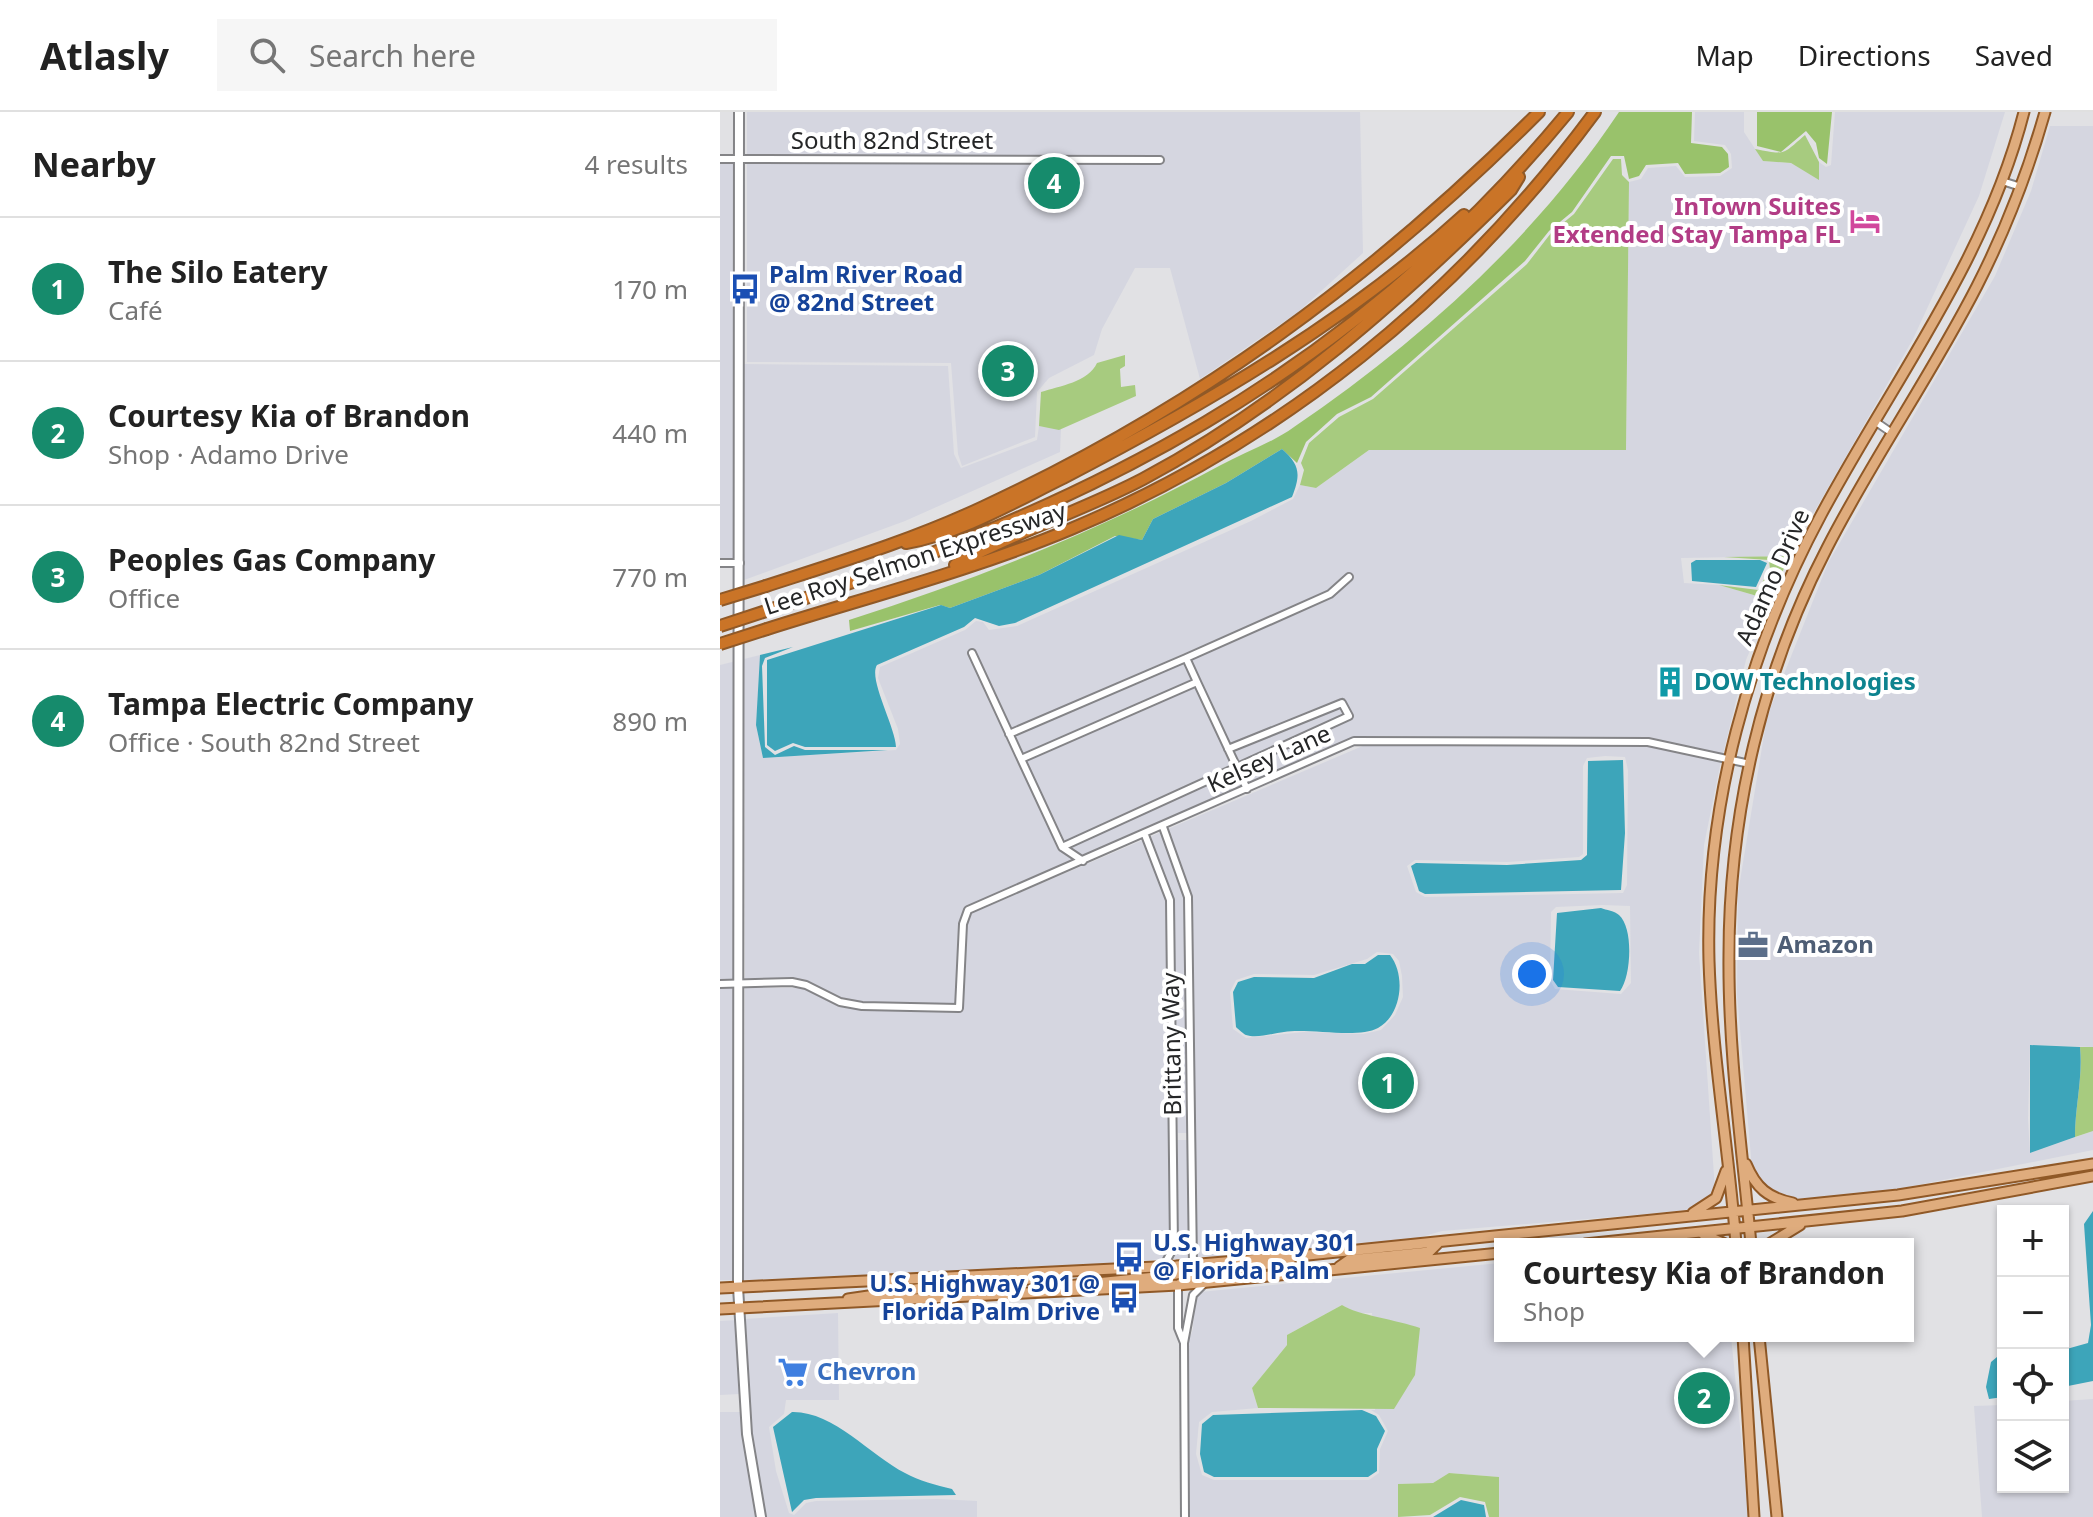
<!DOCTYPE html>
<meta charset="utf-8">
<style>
body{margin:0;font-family:"Noto Sans",sans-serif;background:#f6f6f6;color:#222}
.controls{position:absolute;right:24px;bottom:24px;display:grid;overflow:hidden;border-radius:0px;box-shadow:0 2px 6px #0004}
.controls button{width:72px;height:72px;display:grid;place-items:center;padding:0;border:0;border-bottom:2px solid #e0e0e0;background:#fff;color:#222;font:40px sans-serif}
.you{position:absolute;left:812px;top:862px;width:28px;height:28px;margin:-20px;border:6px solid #fff;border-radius:50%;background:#1a73e8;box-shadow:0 0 0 12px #1a73e833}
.badge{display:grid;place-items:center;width:52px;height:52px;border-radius:50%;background:#168b6c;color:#fff;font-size:26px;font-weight:700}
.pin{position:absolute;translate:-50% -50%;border:4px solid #fff;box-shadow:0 2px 8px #0006}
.popup{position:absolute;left:774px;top:1126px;width:420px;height:104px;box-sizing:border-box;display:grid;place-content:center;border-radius:0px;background:#fff;filter:drop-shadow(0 2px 6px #0005);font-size:26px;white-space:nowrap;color:#767676}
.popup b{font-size:30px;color:#222}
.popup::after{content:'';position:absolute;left:50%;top:100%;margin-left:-16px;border:16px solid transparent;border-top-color:#fff}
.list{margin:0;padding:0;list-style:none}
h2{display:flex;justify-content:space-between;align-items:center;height:104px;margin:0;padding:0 32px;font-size:34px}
h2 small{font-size:26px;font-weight:400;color:#767676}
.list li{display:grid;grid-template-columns:52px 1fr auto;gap:24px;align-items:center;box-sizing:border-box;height:144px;padding:0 32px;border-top:2px solid #e0e0e0}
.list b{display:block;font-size:30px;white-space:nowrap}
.list p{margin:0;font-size:26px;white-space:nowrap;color:#767676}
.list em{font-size:26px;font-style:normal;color:#767676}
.icon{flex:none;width:44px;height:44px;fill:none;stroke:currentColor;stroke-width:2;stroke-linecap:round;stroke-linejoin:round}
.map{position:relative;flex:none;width:1373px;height:1405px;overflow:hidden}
header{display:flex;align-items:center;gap:48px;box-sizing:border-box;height:112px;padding:0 40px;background:#fff;border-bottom:2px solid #e0e0e0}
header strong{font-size:38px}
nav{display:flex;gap:44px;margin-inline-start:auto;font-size:28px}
.search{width:560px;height:72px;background:#f6f6f6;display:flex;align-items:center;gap:20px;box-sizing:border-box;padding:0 28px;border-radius:0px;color:#767676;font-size:30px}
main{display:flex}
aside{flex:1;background:#fff}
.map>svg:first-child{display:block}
.built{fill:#d5d6e0;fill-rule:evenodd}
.green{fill:#a7cb7f}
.forest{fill:#99c26b}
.water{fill:#3da5ba}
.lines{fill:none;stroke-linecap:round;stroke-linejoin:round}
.street-casing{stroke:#848487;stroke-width:10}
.secondary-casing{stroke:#848487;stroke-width:12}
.primary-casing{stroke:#905927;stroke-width:13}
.highway-casing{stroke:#905927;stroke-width:14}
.street{stroke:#fff;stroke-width:6}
.secondary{stroke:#fff;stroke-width:8}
.primary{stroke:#dfac7d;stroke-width:9}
.highway{stroke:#ca7427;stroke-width:10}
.highway-bridge-casing{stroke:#905927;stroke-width:14;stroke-linecap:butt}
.highway-bridge{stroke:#ca7427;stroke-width:10}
.labels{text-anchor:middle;stroke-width:8;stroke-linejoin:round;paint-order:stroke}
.street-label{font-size:24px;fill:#252627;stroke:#fff}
.hotel-label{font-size:24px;font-weight:bold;fill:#b23c85;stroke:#fff;text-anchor:end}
.transit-label{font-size:24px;font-weight:bold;fill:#164399;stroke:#fff;text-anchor:start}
.culture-label{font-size:24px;font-weight:bold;fill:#0d838f;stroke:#fff;text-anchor:start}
.service-label{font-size:24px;font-weight:bold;fill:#4e5e75;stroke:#fff;text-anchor:start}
.shop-label{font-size:24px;font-weight:bold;fill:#366cbe;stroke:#fff;text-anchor:start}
</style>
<header>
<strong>Atlasly</strong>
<div class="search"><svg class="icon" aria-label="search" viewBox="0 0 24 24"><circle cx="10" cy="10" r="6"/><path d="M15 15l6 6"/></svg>Search here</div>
<nav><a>Map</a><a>Directions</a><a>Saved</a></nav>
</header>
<main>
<aside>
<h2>Nearby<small>4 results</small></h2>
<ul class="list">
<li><span class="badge">1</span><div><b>The Silo Eatery</b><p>Café</p></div><em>170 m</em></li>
<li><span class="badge">2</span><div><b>Courtesy Kia of Brandon</b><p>Shop · Adamo Drive</p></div><em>440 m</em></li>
<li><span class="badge">3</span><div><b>Peoples Gas Company</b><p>Office</p></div><em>770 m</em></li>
<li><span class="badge">4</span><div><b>Tampa Electric Company</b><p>Office · South 82nd Street</p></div><em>890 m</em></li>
</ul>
</aside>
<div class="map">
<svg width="1373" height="1405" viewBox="0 0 1373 1405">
<rect width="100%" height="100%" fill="#e1e1e4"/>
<!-- built -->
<path class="built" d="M27 0H640L643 141 577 201 480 267 450 156H415L382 217 374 243 329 266 317 280 315 325 242 354 238 342 231 251 27 250Z
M975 0H1024V20L1043 49 1071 51 1098 67 1099 50 1106 55 1111 53 1115 0H1285L1259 84 1193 227 1069 444 961 446 964 471 999 473 1051 488 1026 548 1003 642 928 626 634 625 529 672 522 657 630 608 632 603 626 590 620 588 510 632 471 548 612 485 634 466 629 461 608 479 291 617 253 537 247 540 337 734 356 748 244 797 239 812 235 892 142 890 121 887 87 869H25L24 547 40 543 36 613 43 646 176 638 180 632 178 617 158 566 160 555 245 518 256 509 263 510 269 518 297 514 531 409 573 387 580 373 596 376 649 338H906L909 70 921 67 928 56 956 54 965 65 1000 64 1012 56 1011 42 1005 33 974 29Z
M1330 14H1373V935L1310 933 1308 1007 1310 1041 1373 1019V1038L1168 1079 1074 1088 1058 1084 1044 1076 1032 1057 1017 882 1018 781 1047 605 1108 451 1275 164 1311 79Z
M0 51H15L16 447H0Z
M24 252 228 254 234 342 241 356 317 328 319 314 341 317 340 340 185 409 24 468Z
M16 549 17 869H0V553Z
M464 551 472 569 303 642 294 624Z
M475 575 511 653 344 730 306 649Z
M620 596 623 603 519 650 513 639Z
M645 633H927L1001 649 984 733 979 841 995 1079 990 1087 974 1097 927 1102 722 1119 684 1130 643 1134 477 1145 472 785 448 717ZM885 644 905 645 908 658 907 773 903 781 705 785 696 780 687 754 695 748 787 750 859 745 863 742V654L867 646ZM882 793 910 794 911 871 901 882 835 877 830 868 831 800 836 795ZM657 840 673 842 679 849 682 864 683 885 675 903 661 918 643 922 584 920 526 926 513 917 510 880 516 868 534 862 594 863 647 847Z
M515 660 522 675 364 745 349 735Z
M441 720 464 785 465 890H455L454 788 430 725Z
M423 728 446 789 450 1134 444 1147 326 1156 23 1168 25 876H85L118 893 141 897 243 899 247 813 252 801Z
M0 876H17L15 1168H0Z
M455 897H465L467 1021H458Z
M458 1028H467L469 1146 454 1147 458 1134Z
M780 1151V1224H1011L1029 1405H779V1365L729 1361 713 1371 678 1372V1405H469L468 1231 473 1217 474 1193 480 1180ZM622 1193 635 1201H652L655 1298H651L659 1303 668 1319 660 1337 659 1361 649 1368H494L482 1363 476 1342 479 1310 492 1300 538 1296 532 1276 567 1233V1223Z
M118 1201 119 1288H66L64 1302 49 1315 56 1359 69 1401 74 1403 86 1391 96 1389 218 1387 257 1389V1405H45L31 1322 24 1207Z
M16 1208 19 1282 0 1283V1209Z
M1373 1287V1405H1262L1254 1294 1283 1293V1375H1343V1289Z
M0 1300H21L37 1405H0Z"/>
<!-- green -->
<path class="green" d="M1085 23 1099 50V68L1071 51 1043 49 1035 37C1066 43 1062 43 1085 23Z
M893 47H901L902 63 909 70 906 338H649L596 376 580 373 584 358 581 351 589 331 619 305 653 287 807 152 831 121 854 102Z
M405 243V254L400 257 401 275 415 273 416 284 339 318 319 314 321 280C340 274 368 270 377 251Z
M1069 444 1051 488 999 473 1038 478 1050 457 1049 448 1004 445Z
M1360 935H1373V1019L1355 1025C1355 994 1363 966 1360 935Z
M622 1193C637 1203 678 1208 700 1216L695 1263 674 1297 538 1296 532 1276 567 1233V1223Z
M729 1361 779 1365V1405H769L765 1390 740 1385 710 1403 678 1405V1372L713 1371Z"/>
<!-- forest -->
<path class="forest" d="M899 0H972L971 31 1002 35 1008 42 1009 55 1000 61 965 62 958 51 926 53 919 64 909 67 904 44H891L852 100 829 119 805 149 651 285 617 302 586 330 577 351 562 337 506 371 433 407 422 428 395 424 319 463 230 496 220 493 130 519 129 508C257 467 381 418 499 354 523 341 552 331 574 315 699 230 815 126 899 0Z
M1037 0H1112L1107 52 1099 46 1096 31 1086 19 1061 40 1037 34Z"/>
<!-- water -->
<path class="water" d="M562 337C580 353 581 362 572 385L295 511 279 514 255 506 244 515 157 553C148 567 175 614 176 635H85L73 631 55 639 47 633V548L221 493 230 496 319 463 399 423 422 428 433 407 506 371Z
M976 448H1040L1047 451 1036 475 972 469 971 451Z
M73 535 45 546 42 554 45 635 55 643 74 634 85 638H168L43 646 36 613 40 543Z
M903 648 905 721 901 778 705 782 699 779 691 754 696 751 787 753 861 748 867 743 868 649Z
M881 796C886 798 895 799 899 803 914 816 911 865 900 879L838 875 833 868 837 801Z
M658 843H670C686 863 682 903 658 916 638 927 589 916 564 920 553 921 537 927 526 923 525 923 517 916 516 915L513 880 518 870 534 865 594 866 632 852H645Z
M1310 933 1360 935C1363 966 1355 994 1355 1025L1310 1041Z
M1373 1099V1269L1343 1275V1238L1368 1231 1371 1213 1364 1112Z
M1283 1240V1285L1269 1287 1266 1275 1271 1250Z
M642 1298 656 1304 665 1319 657 1337V1359L648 1365H494L484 1360 480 1342 482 1312 493 1303Z
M72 1300C113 1299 150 1343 185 1361 199 1369 216 1373 232 1377L236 1383 96 1386 84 1388 72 1400 53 1315Z
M741 1388 764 1393 766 1405H713Z"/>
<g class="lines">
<!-- street casing -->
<g class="street-casing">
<path id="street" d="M0 47 440 48
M1282 69 1301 75
M1156 310 1172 321
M0 451H20
M252 541 301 647
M466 546 610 482 629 465
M289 622 466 546 477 570
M443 715 468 785 473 1153
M425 723 450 788 454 1135 443 1155
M342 735 629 604 622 591 508 637
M363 749 342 735 301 647 477 570 527 677
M0 872 72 870 86 873 120 890 142 894 239 896 243 812 248 798 634 629 928 630 1030 652
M458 1173V1216L464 1231 465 1405
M464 1231 473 1183 483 1173"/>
</g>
<!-- secondary casing -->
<g class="secondary-casing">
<path id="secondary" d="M19 0 18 1175 27 1322 41 1405"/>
</g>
<!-- primary casing -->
<g class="primary-casing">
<path id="primary" d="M1026 1052C1036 1076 1048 1086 1073 1091
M973 1101 996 1086 1006 1059
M983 1122 1005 1132
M865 1132 1182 1099 1373 1064
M1016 1132C1009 1038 992 944 989 849 985 695 1028 539 1101 403 1172 270 1266 149 1304 0
M1031 1132C1022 1036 1008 939 1009 843 1009 702 1042 561 1107 436 1153 346 1211 264 1257 174 1285 119 1308 60 1325 0
M1049 1132 1080 1113
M619 1155 629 1148 709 1140 719 1130
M460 1172 478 1162 570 1149
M0 1176 456 1154 588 1143 1178 1083 1373 1052
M316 1177 446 1164 461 1161 470 1155
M232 1186 247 1176 309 1167
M128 1187 203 1176 227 1169
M0 1197 458 1173 780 1141
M1023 1224 1034 1405
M1039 1224 1057 1405"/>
</g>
<!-- highway casing -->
<g class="highway-casing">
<path id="highway" d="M186 431C240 422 294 390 343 366 484 293 627 210 744 103
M235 453C295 420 362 399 423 367 563 292 679 189 791 78L799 65
M46 474C120 450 193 428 263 395 477 296 653 166 819 0
M46 499C365 398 632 263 848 0
M47 517C148 485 253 458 351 417 563 328 739 184 875 0"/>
</g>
<!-- street -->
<use href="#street" class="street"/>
<!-- secondary -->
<use href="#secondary" class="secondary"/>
<!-- primary -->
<use href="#primary" class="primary"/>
<!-- highway -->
<use href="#highway" class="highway"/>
<!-- highway-bridge casing -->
<g class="highway-bridge-casing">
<path id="highway-bridge" d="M0 488 46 474
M0 514 46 499
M0 532 47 517"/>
</g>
<!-- highway-bridge -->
<use href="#highway-bridge" class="highway-bridge"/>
</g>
<!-- icons -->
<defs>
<g id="hotel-bare" transform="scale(2.4)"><path d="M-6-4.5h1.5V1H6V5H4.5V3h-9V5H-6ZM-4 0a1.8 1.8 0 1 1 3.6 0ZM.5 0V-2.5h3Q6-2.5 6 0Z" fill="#d1479c" stroke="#fff" stroke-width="2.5" paint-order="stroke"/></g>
<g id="bus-bare" transform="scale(2.4)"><path d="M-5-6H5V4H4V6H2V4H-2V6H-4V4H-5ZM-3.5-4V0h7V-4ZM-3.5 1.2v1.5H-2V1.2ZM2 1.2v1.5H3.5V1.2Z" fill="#1a4fb4" stroke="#fff" stroke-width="2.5" paint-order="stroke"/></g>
<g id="building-bare" transform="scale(2.4)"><path d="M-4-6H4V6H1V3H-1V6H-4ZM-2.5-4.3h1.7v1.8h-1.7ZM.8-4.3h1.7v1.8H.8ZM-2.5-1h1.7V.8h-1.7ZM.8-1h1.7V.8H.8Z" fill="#0f9aa8" stroke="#fff" stroke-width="2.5" paint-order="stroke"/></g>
<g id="office-bare" transform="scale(2.4)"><path d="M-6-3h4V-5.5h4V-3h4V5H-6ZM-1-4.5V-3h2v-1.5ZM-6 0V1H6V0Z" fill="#5c6f8a" stroke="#fff" stroke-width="2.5" paint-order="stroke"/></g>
<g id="supermarket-bare" transform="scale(2.4)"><path d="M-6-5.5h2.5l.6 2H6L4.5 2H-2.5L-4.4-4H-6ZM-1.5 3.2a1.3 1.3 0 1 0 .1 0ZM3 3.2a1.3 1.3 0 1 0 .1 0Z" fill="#3f7fe0" stroke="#fff" stroke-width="2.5" paint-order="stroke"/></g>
</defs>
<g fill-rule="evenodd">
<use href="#hotel-bare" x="1145" y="109"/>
<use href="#bus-bare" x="25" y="177"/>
<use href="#building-bare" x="950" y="570"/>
<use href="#office-bare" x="1033" y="833"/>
<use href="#bus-bare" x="409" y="1145"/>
<use href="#bus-bare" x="404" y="1186"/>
<use href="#supermarket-bare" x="73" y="1260"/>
</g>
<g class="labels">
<!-- street labels -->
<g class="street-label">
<text x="172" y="37">South 82nd Street</text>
<text transform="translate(195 447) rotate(-18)" y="8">Lee Roy Selmon Expressway</text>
<text transform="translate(1053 465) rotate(-66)" y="8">Adamo Drive</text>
<text transform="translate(549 647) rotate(-24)" y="8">Kelsey Lane</text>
<text transform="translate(452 932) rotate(-91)" y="8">Brittany Way</text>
</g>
<!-- hotel labels -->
<g class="hotel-label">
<text x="1121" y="103">InTown Suites<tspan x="1121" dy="28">Extended Stay Tampa FL</tspan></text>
</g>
<!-- transit labels -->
<g class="transit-label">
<text x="49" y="171">Palm River Road<tspan x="49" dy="28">@ 82nd Street</tspan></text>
<text x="433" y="1139">U.S. Highway 301<tspan x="433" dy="28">@ Florida Palm</tspan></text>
<text x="380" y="1180" text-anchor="end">U.S. Highway 301 @<tspan x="380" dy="28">Florida Palm Drive</tspan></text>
</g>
<!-- culture labels -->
<g class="culture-label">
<text x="974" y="578">DOW Technologies</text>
</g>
<!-- service labels -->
<g class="service-label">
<text x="1057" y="841">Amazon</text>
</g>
<!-- shop labels -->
<g class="shop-label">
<text x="97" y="1268">Chevron</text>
</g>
</g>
</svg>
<div class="controls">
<button>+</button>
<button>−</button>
<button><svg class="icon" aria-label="locate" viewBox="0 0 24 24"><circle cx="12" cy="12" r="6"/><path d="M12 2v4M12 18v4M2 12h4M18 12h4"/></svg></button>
<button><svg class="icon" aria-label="layers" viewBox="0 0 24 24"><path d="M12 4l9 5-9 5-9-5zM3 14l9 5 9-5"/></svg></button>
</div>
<div class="you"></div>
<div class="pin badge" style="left:668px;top:971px">1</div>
<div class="pin badge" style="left:984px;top:1286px">2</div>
<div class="popup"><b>Courtesy Kia of Brandon</b>Shop</div>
<div class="pin badge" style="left:288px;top:259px">3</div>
<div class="pin badge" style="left:334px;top:71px">4</div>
</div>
</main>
